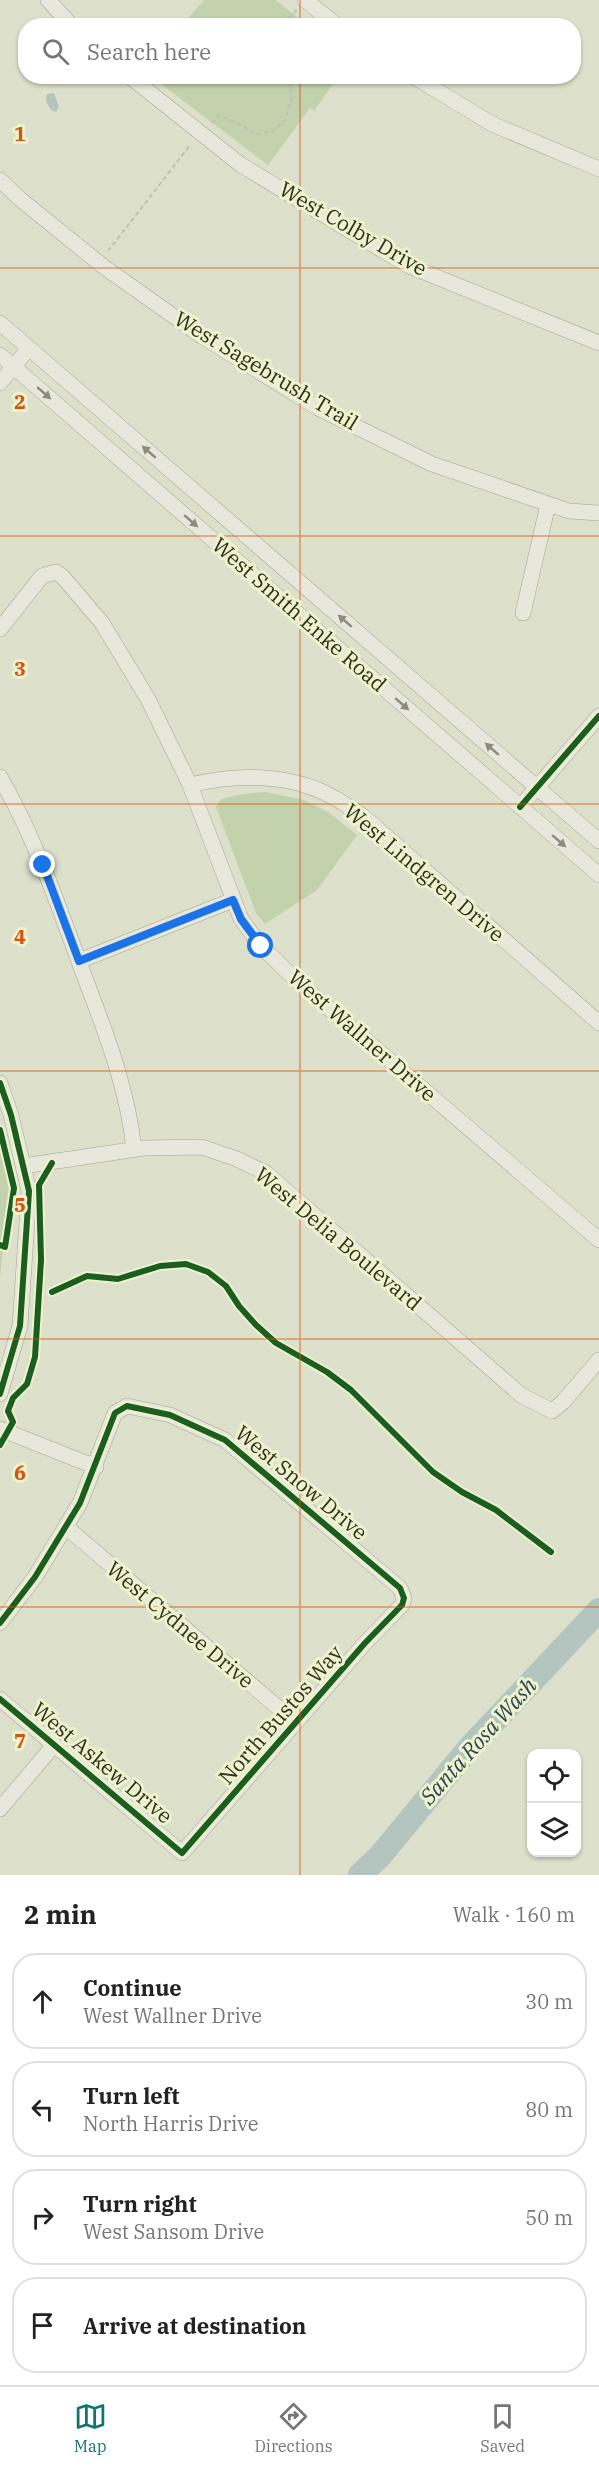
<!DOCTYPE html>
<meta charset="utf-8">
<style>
body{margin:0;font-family:"IBM Plex Serif",serif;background:#f6f6f6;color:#222}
.controls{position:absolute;right:18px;bottom:18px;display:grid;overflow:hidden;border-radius:12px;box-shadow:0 2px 4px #0004}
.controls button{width:54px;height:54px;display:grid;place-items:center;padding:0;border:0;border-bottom:2px solid #e0e0e0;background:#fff;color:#222;font:30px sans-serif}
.stop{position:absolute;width:18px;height:18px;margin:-14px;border:4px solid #1a73e8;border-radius:50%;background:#fff}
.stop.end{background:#1a73e8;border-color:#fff;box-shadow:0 2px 6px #0008}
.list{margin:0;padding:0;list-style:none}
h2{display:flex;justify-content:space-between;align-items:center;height:78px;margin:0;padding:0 24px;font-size:26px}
h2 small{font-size:20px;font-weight:400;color:#767676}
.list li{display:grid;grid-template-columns:39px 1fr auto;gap:18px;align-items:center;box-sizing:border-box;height:96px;margin:0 12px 12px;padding:0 12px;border:2px solid #e0e0e0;border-radius:24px}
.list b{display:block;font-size:22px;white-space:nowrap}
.list p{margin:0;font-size:20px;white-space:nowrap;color:#767676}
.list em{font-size:20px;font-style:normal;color:#767676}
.icon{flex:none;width:33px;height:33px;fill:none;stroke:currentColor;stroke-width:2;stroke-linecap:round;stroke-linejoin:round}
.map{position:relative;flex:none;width:599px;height:1875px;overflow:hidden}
.search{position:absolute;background:#fff;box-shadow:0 2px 4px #0004;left:18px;right:18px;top:18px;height:66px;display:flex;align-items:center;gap:15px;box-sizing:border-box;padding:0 21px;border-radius:24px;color:#767676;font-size:22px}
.sheet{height:510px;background:#fff}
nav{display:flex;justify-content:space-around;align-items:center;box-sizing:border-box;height:84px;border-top:2px solid #e0e0e0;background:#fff;font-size:16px;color:#767676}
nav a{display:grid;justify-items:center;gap:3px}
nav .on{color:#0f766e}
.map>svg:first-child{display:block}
.green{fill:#c2d2ad}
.water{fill:#b4c5c0}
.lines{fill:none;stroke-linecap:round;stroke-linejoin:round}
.river{stroke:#b4c5c0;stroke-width:24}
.minor-casing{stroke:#a3a594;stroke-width:16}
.path{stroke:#bfc1b2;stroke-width:2;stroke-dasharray:4.5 3;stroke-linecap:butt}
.minor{stroke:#e7e8db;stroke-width:15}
.cycleway-casing{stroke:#edf2cf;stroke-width:10}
.cycleway{stroke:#1b5e20;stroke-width:6}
.oneway{fill:#8c8c7c}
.route{stroke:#1a73e8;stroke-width:8}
.grid{fill:none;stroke:#d6550e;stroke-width:1.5;stroke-opacity:0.55}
.labels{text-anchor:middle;stroke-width:6;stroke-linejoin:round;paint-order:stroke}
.street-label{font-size:21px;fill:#32301d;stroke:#edf2cf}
.water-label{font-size:22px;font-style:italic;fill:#2d4450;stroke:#edf2cf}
.grid-label{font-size:20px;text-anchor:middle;font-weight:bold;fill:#d6550e;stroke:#edf2cf;stroke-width:6;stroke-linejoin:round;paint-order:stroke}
</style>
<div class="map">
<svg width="599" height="1875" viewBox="0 0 599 1875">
<rect width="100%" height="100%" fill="#dde0ca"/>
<!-- green -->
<path class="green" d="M204 0H275L308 25H182Z
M152 77H338L314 111 310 108 268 165Z
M266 792 304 800 328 812 357 835 317 890 265 924 256 913 216 807 221 799 243 794Z
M0 1146 9 1190 0 1277Z"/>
<!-- water -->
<path class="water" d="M54 93 59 107 56 112 51 110 46 101 47 94Z"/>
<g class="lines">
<!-- river -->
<path class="river" d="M360 1875 380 1856 470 1747 599 1610"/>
<!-- minor casing -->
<g class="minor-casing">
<path id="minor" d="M48 0 72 26
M305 0 338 26
M129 76 241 165 407 265 599 343
M413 76 492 124 599 169
M0 180 20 199 104 267 203 337 318 408 432 464 569 511 599 513
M0 323 599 841
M0 355 599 875
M0 383 29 348
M523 613 548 504
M0 629 42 576 56 572 62 576 102 623 148 699 190 785 241 919 261 946 298 982 599 1240
M0 777C35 838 58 904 82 970 104 1028 128 1088 134 1150
M190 785C235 774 288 773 331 796 342 801 352 810 363 816L599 1023
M520 807 599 716
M79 961 233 900
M0 1083 11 1115 29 1191 20 1326 0 1394
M23 1166 144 1148 202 1147 237 1159 266 1173 521 1395 552 1411 563 1402 599 1360
M0 1429 96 1467
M66 1527 295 1722
M0 1623 35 1577 80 1503 115 1413 127 1406 170 1415 225 1440 400 1588 404 1598 402 1605 365 1643 182 1853 0 1699
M0 1809 54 1745"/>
</g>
<!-- path -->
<path class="path" d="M288 26V20L297 9
M212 123 220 115 258 134 273 131 285 120 292 96 288 76
M108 251 191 144"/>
<!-- minor -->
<use href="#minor" class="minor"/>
<!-- cycleway casing -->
<g class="cycleway-casing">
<path id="cycleway" d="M520 807 599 716
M0 1083 11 1115 29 1191 20 1326 0 1394
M0 1130 14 1188 5 1247 0 1245
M52 1292 87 1276 118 1279 160 1266 186 1264 208 1272 226 1286 239 1306 256 1325 276 1343 327 1372 351 1390 433 1472 462 1492 496 1510 551 1552
M0 1445 13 1422 8 1411 13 1398 27 1384 35 1357 41 1260 39 1185 52 1163
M0 1623 35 1577 80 1503 115 1413 127 1406 170 1415 225 1440 400 1588 404 1598 402 1605 365 1643 182 1853 0 1699"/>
</g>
<!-- cycleway -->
<use href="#cycleway" class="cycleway"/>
</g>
<!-- one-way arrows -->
<defs><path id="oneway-solid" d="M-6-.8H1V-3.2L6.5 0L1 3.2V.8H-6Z" transform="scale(1.5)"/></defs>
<g class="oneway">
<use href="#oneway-solid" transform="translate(44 393) rotate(41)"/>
<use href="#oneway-solid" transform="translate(149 452) rotate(-139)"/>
<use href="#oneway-solid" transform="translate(191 521) rotate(41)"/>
<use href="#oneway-solid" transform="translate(345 621) rotate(-139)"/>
<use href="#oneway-solid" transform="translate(402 704) rotate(41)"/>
<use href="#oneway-solid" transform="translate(492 749) rotate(-139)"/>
<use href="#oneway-solid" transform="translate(559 841) rotate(41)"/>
</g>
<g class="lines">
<!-- route -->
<path class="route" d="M43 865 79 961 233 900 241 919 261 946"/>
</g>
<!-- grid -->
<path class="grid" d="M300 0V26M300 76V1875M0 268H599M0 536H599M0 804H599M0 1071H599M0 1339H599M0 1607H599"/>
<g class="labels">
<!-- street labels -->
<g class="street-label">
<text transform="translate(353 229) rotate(30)" y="7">West Colby Drive</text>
<text transform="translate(266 371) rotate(31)" y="7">West Sagebrush Trail</text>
<text transform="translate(299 615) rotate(41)" y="7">West Smith Enke Road</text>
<text transform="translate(424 873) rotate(40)" y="7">West Lindgren Drive</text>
<text transform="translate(362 1036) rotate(41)" y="7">West Wallner Drive</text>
<text transform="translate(338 1239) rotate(40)" y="7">West Delia Boulevard</text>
<text transform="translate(301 1483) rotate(40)" y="7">West Snow Drive</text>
<text transform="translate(180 1625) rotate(40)" y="7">West Cydnee Drive</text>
<text transform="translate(281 1715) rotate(-49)" y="7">North Bustos Way</text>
<text transform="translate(102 1763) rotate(40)" y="7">West Askew Drive</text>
</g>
<!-- water labels -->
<g class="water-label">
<text transform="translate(478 1741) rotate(-48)" y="8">Santa Rosa Wash</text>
</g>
</g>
<g class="grid-label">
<text x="20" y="141">1</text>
<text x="20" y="409">2</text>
<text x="20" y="676">3</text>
<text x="20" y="944">4</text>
<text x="20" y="1212">5</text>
<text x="20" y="1480">6</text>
<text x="20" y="1748">7</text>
</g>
</svg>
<div class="controls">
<button><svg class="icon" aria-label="locate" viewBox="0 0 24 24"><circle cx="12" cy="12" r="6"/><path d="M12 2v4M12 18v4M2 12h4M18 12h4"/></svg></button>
<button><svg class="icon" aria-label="layers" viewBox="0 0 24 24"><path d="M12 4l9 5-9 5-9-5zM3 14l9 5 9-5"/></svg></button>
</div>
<div class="stop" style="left:261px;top:946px"></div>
<div class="stop end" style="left:43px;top:865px"></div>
<div class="search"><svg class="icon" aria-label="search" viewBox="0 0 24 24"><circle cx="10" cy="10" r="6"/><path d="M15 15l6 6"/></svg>Search here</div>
</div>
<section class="sheet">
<h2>2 min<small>Walk · 160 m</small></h2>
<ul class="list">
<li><svg class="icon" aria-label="ahead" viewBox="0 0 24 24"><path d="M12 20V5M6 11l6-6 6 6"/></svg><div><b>Continue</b><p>West Wallner Drive</p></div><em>30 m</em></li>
<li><svg class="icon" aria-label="left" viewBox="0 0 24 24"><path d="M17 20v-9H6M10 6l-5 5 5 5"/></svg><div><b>Turn left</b><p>North Harris Drive</p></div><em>80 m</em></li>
<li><svg class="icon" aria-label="right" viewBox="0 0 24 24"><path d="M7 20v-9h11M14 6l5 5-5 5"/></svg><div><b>Turn right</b><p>West Sansom Drive</p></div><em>50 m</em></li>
<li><svg class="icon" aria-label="arrive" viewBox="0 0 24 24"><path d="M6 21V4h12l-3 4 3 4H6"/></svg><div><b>Arrive at destination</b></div></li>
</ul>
</section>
<nav>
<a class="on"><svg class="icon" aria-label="map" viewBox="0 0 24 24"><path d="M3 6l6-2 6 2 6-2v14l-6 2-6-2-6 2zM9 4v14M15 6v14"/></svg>Map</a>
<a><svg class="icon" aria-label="directions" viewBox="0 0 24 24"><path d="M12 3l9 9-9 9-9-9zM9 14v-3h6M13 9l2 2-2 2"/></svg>Directions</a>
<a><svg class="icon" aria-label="saved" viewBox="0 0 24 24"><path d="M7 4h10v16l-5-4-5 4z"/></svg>Saved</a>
</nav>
